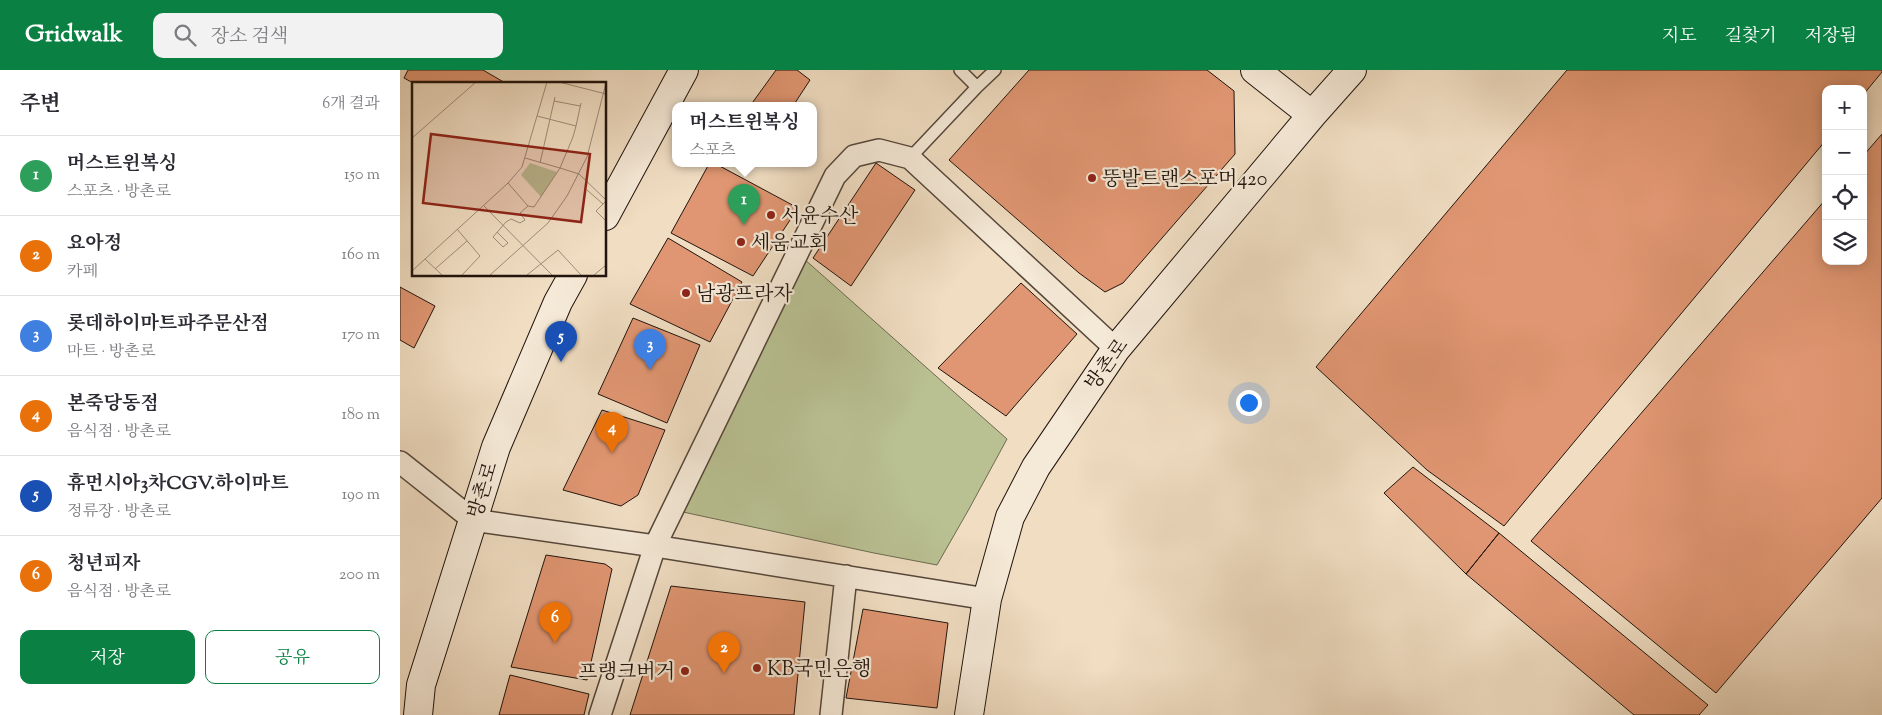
<!DOCTYPE html>
<html lang="ko">
<meta charset="utf-8">
<style>
body{margin:0;font-family:"Sorts Mill Goudy","Noto Serif KR",serif;background:#f2f2f3;color:#2b2b33}
.controls{position:absolute;right:15px;top:15px;display:grid;overflow:hidden;border-radius:10px;box-shadow:0 2px 12px #0003}
.controls button{width:45px;height:45px;display:grid;place-items:center;padding:0;border:0;border-bottom:1px solid #e1e1e2;background:#fff;color:#2b2b33;font:25px sans-serif}
.you{position:absolute;left:848px;top:332px;width:18px;height:18px;margin:-12px;border:4px solid #fff;border-radius:50%;background:#1a73e8;box-shadow:0 0 0 8px #1a73e833}
.badge{display:grid;place-items:center;width:32px;height:32px;border-radius:50%;background:#0b8043;color:#fff;font-size:16px;font-weight:700}
.pin{position:absolute;translate:-50% -41px;filter:drop-shadow(0 1px 2px #0008)}
.pin::after{content:'';position:absolute;top:26px;width:18px;height:15px;background:inherit;clip-path:polygon(0 0,100% 0,50% 100%)}
.popup{position:absolute;left:272px;top:32px;width:145px;height:65px;box-sizing:border-box;display:grid;place-content:center;border-radius:10px;background:#fff;filter:drop-shadow(0 1px 4px #0005);font-size:16px;white-space:nowrap;color:#7c7c81}
.popup b{font-size:19px;color:#2b2b33}
.popup::after{content:'';position:absolute;left:50%;top:100%;margin-left:-10px;border:10px solid transparent;border-top-color:#fff}
.list{margin:0;padding:0;list-style:none}
h2{display:flex;justify-content:space-between;align-items:center;height:65px;margin:0;padding:0 20px;font-size:21px}
h2 small{font-size:16px;font-weight:400;color:#7c7c81}
.list li{display:grid;grid-template-columns:32px 1fr auto;gap:15px;align-items:center;box-sizing:border-box;height:80px;padding:0 20px;border-top:1px solid #e1e1e2}
.list b{display:block;font-size:19px;white-space:nowrap}
.list p{margin:0;font-size:16px;white-space:nowrap;color:#7c7c81}
.list em{font-size:16px;font-style:normal;color:#7c7c81}
.actions{display:flex;gap:10px;padding:15px 20px}
.actions a{flex:1;padding:11px 0;border:1px solid #0b8043;border-radius:10px;text-align:center;font-size:18px;color:#0b8043}
.actions .main{background:#0b8043;color:#fff}
.icon{flex:none;width:28px;height:28px;fill:none;stroke:currentColor;stroke-width:2;stroke-linecap:round;stroke-linejoin:round}
.map{position:relative;flex:none;width:1482px;height:645px;overflow:hidden}
header{display:flex;align-items:center;gap:30px;box-sizing:border-box;height:70px;padding:0 25px;background:#0b8043;color:#fff}
header strong{font-size:24px}
nav{display:flex;gap:28px;margin-inline-start:auto;font-size:18px}
.search{width:350px;height:45px;background:#f2f2f3;display:flex;align-items:center;gap:12px;box-sizing:border-box;padding:0 18px;border-radius:10px;color:#7c7c81;font-size:19px}
main{display:flex}
aside{flex:1;background:#fff}
.map>svg:first-child{display:block}
.green{fill:#b9c193;stroke:#6d6a50}
.building{fill:#e09672;stroke:#21140d}
.lines{fill:none;stroke-linecap:round;stroke-linejoin:round}
.lane-casing{stroke:#55463a;stroke-width:14}
.street-casing{stroke:#55463a;stroke-width:24}
.secondary-casing{stroke:#21140d;stroke-width:30}
.lane{stroke:#f5e9d7;stroke-width:11}
.street{stroke:#f5e9d7;stroke-width:21}
.secondary{stroke:#f5e9d7;stroke-width:28}
.poi-dot{fill:#8f2418;stroke:#f5e9d7;stroke-width:2}
.labels{text-anchor:middle;stroke-width:4.5;stroke-linejoin:round;paint-order:stroke}
.poi-label{font-size:20px;fill:#21140d;stroke:#f5e9d7;text-anchor:start}
.street-label{font-size:20px;fill:#21140d;stroke:#f5e9d7}
.inset-road{fill:none;stroke:#9d8d7a;stroke-width:1}
.view{fill:#8f2418;fill-opacity:0.15;stroke:#8f2418;stroke-width:2.5}
.inset-edge{fill:none;stroke:#21140d;stroke-width:2.5}
</style>
<header>
<strong>Gridwalk</strong>
<div class="search"><svg class="icon" aria-label="search" viewBox="0 0 24 24"><circle cx="10" cy="10" r="6"/><path d="M15 15l6 6"/></svg>장소 검색</div>
<nav><a>지도</a><a>길찾기</a><a>저장됨</a></nav>
</header>
<main>
<aside>
<h2>주변<small>6개 결과</small></h2>
<ul class="list">
<li><span class="badge" style="background:#2e9e5b">1</span><div><b>머스트윈복싱</b><p>스포츠 · 방촌로</p></div><em>150 m</em></li>
<li><span class="badge" style="background:#e8710a">2</span><div><b>요아정</b><p>카페</p></div><em>160 m</em></li>
<li><span class="badge" style="background:#3f7fe0">3</span><div><b>롯데하이마트파주문산점</b><p>마트 · 방촌로</p></div><em>170 m</em></li>
<li><span class="badge" style="background:#e8710a">4</span><div><b>본죽당동점</b><p>음식점 · 방촌로</p></div><em>180 m</em></li>
<li><span class="badge" style="background:#1a4fb4">5</span><div><b>휴먼시아3차CGV.하이마트</b><p>정류장 · 방촌로</p></div><em>190 m</em></li>
<li><span class="badge" style="background:#e8710a">6</span><div><b>청년피자</b><p>음식점 · 방촌로</p></div><em>200 m</em></li>
</ul>
<div class="actions"><a class="main">저장</a><a>공유</a></div>
</aside>
<div class="map">
<svg width="1482" height="645" viewBox="0 0 1482 645">
<rect width="100%" height="100%" fill="#f0ddc2"/>
<filter id="stains"><feTurbulence type="fractalNoise" baseFrequency=".004" numOctaves="4"/><feColorMatrix values="0 0 0 0 .2 0 0 0 0 .09 0 0 0 0 .02 0 0 0 .5 -.17"/></filter>
<radialGradient id="worn" r=".72"><stop offset=".6" stop-color="#630" stop-opacity="0"/><stop offset="1" stop-color="#630" stop-opacity=".3"/></radialGradient>
<!-- green -->
<path class="green" d="M403 188 607 369 569 439 537 495 474 483 283 442Z"/>
<!-- building -->
<path class="building" d="M8 0H83L107 14H15L4 8Z
M376 0H397L410 10 393 36H350Z
M629 0H807L834 21 835 84 723 213 705 222 679 203 549 90Z
M1167 0H1482V2L1463 25V19H1426V70L1104 456 1027 400 916 297Z
M1482 64V428L1316 623 1131 471 1426 129V191H1463V86Z
M476 93 515 120 451 216 413 188Z
M309 94H316L398 138 353 206 271 163Z
M268 168 342 212 310 272 230 234Z
M621 213 677 264 606 346 538 298Z
M0 217 35 236 14 278 0 270Z
M233 248 300 275 267 353 198 324Z
M202 340 265 360 238 425 221 436 163 420Z
M1013 397 1099 463 1066 504 984 423Z
M1099 463 1308 635 1299 645H1234L1066 504Z
M146 485 205 494 212 499 187 610 111 597Z
M271 516 405 532 394 645H230Z
M463 539 548 553 537 638 446 628Z
M110 605 189 624 184 645H99Z"/>
<g class="lines">
<!-- lane casing -->
<g class="lane-casing">
<path id="lane" d="M577 17 595 0
M510 88 577 17 560 0"/>
</g>
<!-- street casing -->
<g class="street-casing">
<path id="street" d="M0 392 73 450 255 476 435 106 454 86 479 80 510 88 716 279
M200 645 255 476 587 529
M431 645 446 506"/>
</g>
<!-- secondary casing -->
<g class="secondary-casing">
<path id="secondary" d="M855 0 912 45
M205 146 284 0
M18 645 21 615 96 377 158 232 173 205
M569 645 587 529 610 447 636 397 716 279 912 45 952 0"/>
</g>
<!-- lane -->
<use href="#lane" class="lane"/>
<!-- street -->
<use href="#street" class="street"/>
<!-- secondary -->
<use href="#secondary" class="secondary"/>
</g>
<!-- markers -->
<g class="poi-dot">
<circle cx="692" cy="108" r="5"/>
<circle cx="371" cy="145" r="5"/>
<circle cx="341" cy="172" r="5"/>
<circle cx="286" cy="223" r="5"/>
<circle cx="357" cy="598" r="5"/>
<circle cx="285" cy="601" r="5"/>
</g>
<g class="labels">
<!-- poi labels -->
<g class="poi-label">
<text x="702" y="115">뚱발트랜스포머420</text>
<text x="381" y="152">서윤수산</text>
<text x="351" y="179">세움교회</text>
<text x="296" y="230">남광프라자</text>
<text x="367" y="605">KB국민은행</text>
<text x="275" y="608" text-anchor="end">프랭크버거</text>
</g>
<!-- street labels -->
<g class="street-label">
<text transform="translate(706 294) rotate(-54)" y="7">방촌로</text>
<text transform="translate(82 420) rotate(-73)" y="7">방촌로</text>
</g>
</g>
<!-- overview -->
<g transform="translate(12 12)">
<rect width="194" height="194" fill="#f0ddc2"/>
<path d="M118 81 145 90 129 115 109 93Z" fill="#b9c193"/>
<path class="inset-road" d="M147 0 194 12M142 19 168 24M164 44 169 21M0 56 64 0M113 76 148 86 161 55 164 44 125 34M128 81 143 15M96 101 116 124 122 125 148 86 167 92 194 118M175 108 191 122M194 119 184 129 194 139M72 124 140 193M45 147 68 174 50 193M85 150 96 161 91 165 81 155 94 140 99 137 108 141 113 138 108 131 116 124M13 177 96 101 110 85 135 0M23 187 55 159M0 189 13 177 30 193M78 193 136 141 155 114 175 75 194 1M115 193 146 168 169 193M182 193 194 183"/>
<path class="view" d="M19 52 178 72 169 140 11 121Z"/>
<rect width="194" height="194" class="inset-edge"/>
</g>
<rect width="100%" height="100%" filter="url(#stains)"/>
<rect width="100%" height="100%" fill="url(#worn)"/>
</svg>
<div class="controls">
<button>+</button>
<button>−</button>
<button><svg class="icon" aria-label="locate" viewBox="0 0 24 24"><circle cx="12" cy="12" r="6"/><path d="M12 2v4M12 18v4M2 12h4M18 12h4"/></svg></button>
<button><svg class="icon" aria-label="layers" viewBox="0 0 24 24"><path d="M12 4l9 5-9 5-9-5zM3 14l9 5 9-5"/></svg></button>
</div>
<div class="you"></div>
<div class="pin badge" style="left:344px;top:155px;background:#2e9e5b">1</div>
<div class="popup"><b>머스트윈복싱</b>스포츠</div>
<div class="pin badge" style="left:324px;top:603px;background:#e8710a">2</div>
<div class="pin badge" style="left:250px;top:300px;background:#3f7fe0">3</div>
<div class="pin badge" style="left:212px;top:383px;background:#e8710a">4</div>
<div class="pin badge" style="left:161px;top:292px;background:#1a4fb4">5</div>
<div class="pin badge" style="left:155px;top:573px;background:#e8710a">6</div>
</div>
</main>
